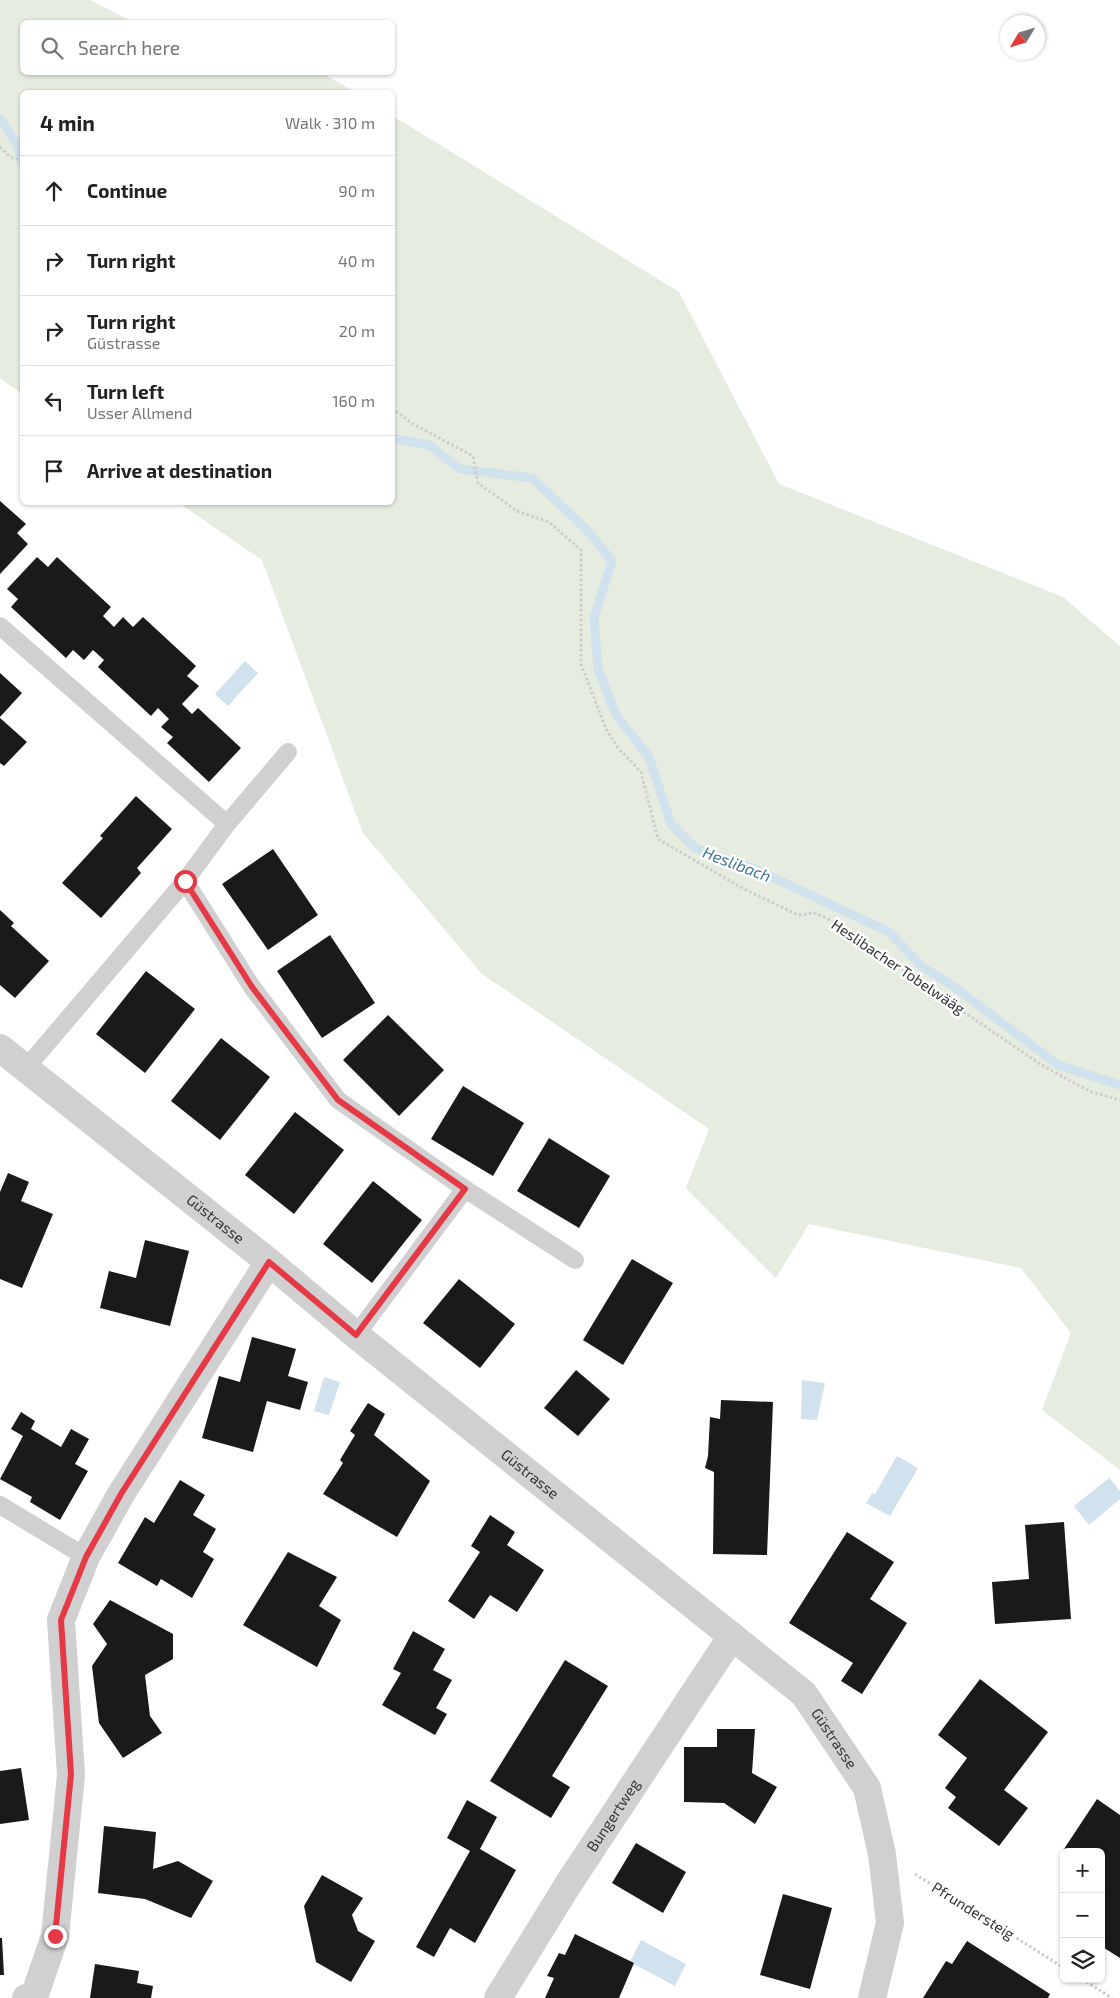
<!DOCTYPE html>
<meta charset="utf-8">
<style>
body{margin:0;font-family:"Exo 2",sans-serif;background:#f6f6f6;color:#222}
.controls{position:absolute;right:15px;bottom:15px;display:grid;overflow:hidden;border-radius:8px;box-shadow:0 1px 4px #0004}
.controls button{width:45px;height:45px;display:grid;place-items:center;padding:0;border:0;border-bottom:1px solid #e0e0e0;background:#fff;color:#222;font:25px sans-serif}
.compass{position:absolute;left:1000px;top:15px;width:45px;height:45px;border-radius:50%;background:#fff;box-shadow:0 1px 4px #0004;rotate:232deg}
.stop{position:absolute;width:15px;height:15px;margin:-11px;border:4px solid #e63946;border-radius:50%;background:#fff}
.stop.end{background:#e63946;border-color:#fff;box-shadow:0 1px 5px #0008}
.list{margin:0;padding:0;list-style:none}
h2{display:flex;justify-content:space-between;align-items:center;height:65px;margin:0;padding:0 20px;font-size:21px}
h2 small{font-size:16px;font-weight:400;color:#767676}
.list li{display:grid;grid-template-columns:32px 1fr auto;gap:15px;align-items:center;box-sizing:border-box;height:70px;padding:0 20px;border-top:1px solid #e0e0e0}
.list b{display:block;font-size:19px;white-space:nowrap}
.list p{margin:0;font-size:16px;white-space:nowrap;color:#767676}
.list em{font-size:16px;font-style:normal;color:#767676}
.icon{flex:none;width:28px;height:28px;fill:none;stroke:currentColor;stroke-width:2;stroke-linecap:round;stroke-linejoin:round}
.map{position:relative;flex:none;width:1120px;height:1998px;overflow:hidden}
.search{position:absolute;background:#fff;box-shadow:0 1px 4px #0004;left:20px;top:20px;width:375px;height:55px;display:flex;align-items:center;gap:12px;box-sizing:border-box;padding:0 18px;border-radius:8px;color:#767676;font-size:19px}
.panel{position:absolute;background:#fff;box-shadow:0 1px 4px #0004;left:20px;top:90px;width:375px;height:415px;border-radius:8px}
.map>svg:first-child{display:block}
.green{fill:#e6ecdf}
.water{fill:#cfe2ee}
.lines{fill:none;stroke-linecap:round;stroke-linejoin:round}
.stream{stroke:#cfe2ee;stroke-width:9}
.building{fill:#1a1a1a}
.path{stroke:#cdcdcd;stroke-width:3;stroke-dasharray:2.5 2.5;stroke-linecap:butt}
.lane{stroke:#d0d0d0;stroke-width:18}
.street{stroke:#d0d0d0;stroke-width:28}
.route{stroke:#e63946;stroke-width:6}
.labels{text-anchor:middle;stroke-width:5;stroke-linejoin:round;paint-order:stroke}
.street-label{font-size:15px;fill:#333;stroke:#fff}
.water-label{font-size:16px;font-style:italic;fill:#3f7597;stroke:#fff}
</style>
<div class="map">
<svg width="1120" height="1998" viewBox="0 0 1120 1998">
<rect width="100%" height="100%" fill="#fff"/>
<!-- green -->
<path class="green" d="M0 0H90L133 22H22V72L322 73 355 92H22V394L0 378Z
M393 116 679 292 779 484 1063 597 1120 646V1470L1042 1410 1071 1333 1021 1268 809 1224 776 1278 686 1188 709 1129 482 974 363 833 262 560 179 503 392 502Z"/>
<!-- water -->
<path class="water" d="M245 661 258 673 228 706 215 694Z
M324 1377 340 1382 329 1415 314 1411Z
M802 1380 825 1383 817 1420 801 1419Z
M897 1456 918 1468 890 1516 866 1503 872 1493 875 1494Z
M1109 1478 1120 1491V1499L1089 1525 1074 1506Z
M641 1940 686 1964 675 1986 630 1962Z"/>
<g class="lines">
<!-- stream -->
<path class="stream" d="M0 119 17 144 22 162
M392 438 429 445 460 469 532 478 586 529 612 561 594 618 598 669 616 715 649 757 671 824 695 848 753 868 889 932 921 966 953 986 1058 1065 1120 1085"/>
</g>
<!-- building -->
<path class="building" d="M0 501 26 524 17 533 28 544 0 574Z
M37 557 48 567 57 557 111 607 103 616 114 627 123 617 133 627 143 617 196 666 187 676 199 686 182 704 192 714 198 708 241 748 209 782 167 743 173 737 161 727 169 719 158 708 151 716 98 667 104 660 93 650 84 660 73 650 66 658 11 607 18 599 7 589Z
M0 673 22 693 0 717Z
M0 718 27 742 4 766 0 763Z
M136 796 172 829 137 868 141 873 101 918 62 883 103 838 100 836Z
M273 849 318 915 268 950 222 884Z
M0 910 14 923 11 926 49 961 15 998 0 985Z
M330 935 375 1003 322 1038 277 971Z
M146 971 195 1009 145 1073 96 1034Z
M388 1015 444 1070 399 1116 343 1060Z
M221 1038 270 1077 220 1140 171 1101Z
M463 1086 524 1123 493 1176 431 1139Z
M295 1112 344 1150 294 1214 245 1175Z
M549 1138 610 1176 579 1228 517 1191Z
M8 1173 29 1182 21 1201 53 1214 22 1288 0 1279V1192Z
M373 1181 422 1220 372 1283 323 1244Z
M145 1240 189 1251 170 1326 100 1308 109 1271 136 1278Z
M632 1259 673 1283 623 1365 583 1340Z
M459 1279 515 1324 480 1368 423 1323Z
M252 1337 296 1349 288 1376 308 1382 300 1410 267 1401 253 1452 202 1438 219 1376 240 1382Z
M576 1370 610 1399 578 1436 544 1408Z
M721 1400 773 1402 767 1555 713 1554 714 1472 705 1468 708 1456 710 1417 720 1419Z
M368 1403 385 1414 374 1435 430 1481 397 1537 323 1494 343 1463 340 1460 355 1435 350 1431Z
M21 1412 35 1421 31 1429 61 1447 71 1429 89 1439 75 1464 88 1471 60 1520 30 1502 32 1497 0 1479 23 1436 11 1429Z
M180 1480 205 1495 193 1515 216 1529 203 1552 214 1559 192 1598 161 1579 157 1586 118 1563 145 1517 154 1523Z
M490 1515 515 1532 507 1545 544 1570 517 1612 490 1595 474 1619 448 1601 480 1552 471 1546Z
M1064 1522 1071 1619 995 1624 992 1582 1029 1579 1025 1525Z
M847 1532 894 1562 870 1599 907 1623 862 1694 841 1681 853 1663 789 1623Z
M288 1552 337 1577 319 1606 341 1620 317 1667 243 1625Z
M110 1600 173 1634V1659L145 1675 150 1716 162 1733 123 1758 99 1723 92 1666 107 1644 93 1624Z
M413 1631 445 1649 433 1670 452 1680 436 1708 447 1714 435 1735 382 1705 401 1673 393 1669Z
M565 1660 608 1686 552 1776 570 1787 551 1818 490 1781Z
M980 1679 1048 1732 1004 1790 1028 1808 999 1846 948 1808 956 1797 945 1788 967 1758 938 1735Z
M717 1729H755L752 1773 777 1787 755 1824 724 1803 684 1802V1747H717Z
M21 1768 29 1820 0 1824V1771Z
M1097 1799 1120 1815V1958L1101 1946V1852H1062Z
M467 1800 497 1817 480 1849 516 1870 475 1943 450 1928 434 1957 416 1947 470 1851 447 1838Z
M104 1826 156 1832 153 1869 178 1861 213 1881 191 1918 145 1899 98 1893Z
M636 1843 686 1872 663 1913 612 1883Z
M322 1875 363 1898 352 1915 358 1931 375 1941 351 1982 316 1962 304 1906Z
M783 1894 832 1908 810 1989 760 1975Z
M575 1934 634 1963 619 1998H545L554 1978 547 1976 559 1953 565 1955Z
M0 1938H2L4 1975H0Z
M967 1941 1050 1994 1048 1998H923L946 1961 952 1964Z
M95 1964 139 1971 137 1983 153 1986 151 1998H90Z"/>
<g class="lines">
<!-- path -->
<path class="path" d="M0 147 10 157 22 161
M392 408 413 424 473 456 478 483 517 511 549 522 581 550V664L606 729 618 748 641 772 658 839 744 889 798 915 815 913 827 918 1040 1064 1089 1091 1120 1100
M915 1874 1064 1968
M1082 1979 1112 1998"/>
<!-- lane -->
<path class="lane" d="M0 626 227 824 185 881 26 1068
M227 824 288 752
M185 881 252 987 338 1100 465 1189 575 1260
M356 1335 465 1189
M0 1505 86 1557"/>
<!-- street -->
<g class="street">
<path id="s1" d="M0 1048 269 1262 356 1335 804 1694 867 1788 882 1854 890 1923 872 1998"/>
<path d="M26 1998 34 1997 55 1936 71 1775 61 1620 86 1557 121 1494 269 1262"/>
<path id="s2" d="M498 1998 569 1883 732 1636"/>
</g>
</g>
<g class="lines">
<!-- route -->
<path class="route" d="M55 1936 71 1774 61 1620 86 1557 121 1494 269 1262 356 1335 465 1189 338 1100 252 987 185 881"/>
</g>
<g class="labels">
<!-- street labels -->
<g class="street-label">
<text transform="translate(898 967) rotate(34)" y="5">Heslibacher Tobelwääg</text>
<text dy="5" stroke="none"><textPath href="#s1" startOffset="275">Güstrasse</textPath></text>
<text dy="5" stroke="none"><textPath href="#s1" startOffset="680">Güstrasse</textPath></text>
<text dy="5" stroke="none"><textPath href="#s1" startOffset="1085">Güstrasse</textPath></text>
<text dy="5" stroke="none"><textPath href="#s2" startOffset="216">Bungertweg</textPath></text>
<text transform="translate(973 1911) rotate(32)" y="5">Pfrundersteig</text>
</g>
<!-- water labels -->
<g class="water-label">
<text transform="translate(737 864) rotate(21)" y="6">Heslibach</text>
</g>
</g>
</svg>
<div class="controls">
<button>+</button>
<button>−</button>
<button><svg class="icon" aria-label="layers" viewBox="0 0 24 24"><path d="M12 4l9 5-9 5-9-5zM3 14l9 5 9-5"/></svg></button>
</div>
<svg class="compass" viewBox="-18 -18 36 36"><path d="M0-13l5 13h-10z" fill="#e53935"/><path d="M0 13l5-13h-10z" fill="#767676"/></svg>
<div class="stop" style="left:185px;top:881px"></div>
<div class="stop end" style="left:55px;top:1936px"></div>
<div class="search"><svg class="icon" aria-label="search" viewBox="0 0 24 24"><circle cx="10" cy="10" r="6"/><path d="M15 15l6 6"/></svg>Search here</div>
<section class="panel">
<h2>4 min<small>Walk · 310 m</small></h2>
<ul class="list">
<li><svg class="icon" aria-label="ahead" viewBox="0 0 24 24"><path d="M12 20V5M6 11l6-6 6 6"/></svg><div><b>Continue</b></div><em>90 m</em></li>
<li><svg class="icon" aria-label="right" viewBox="0 0 24 24"><path d="M7 20v-9h11M14 6l5 5-5 5"/></svg><div><b>Turn right</b></div><em>40 m</em></li>
<li><svg class="icon" aria-label="right" viewBox="0 0 24 24"><path d="M7 20v-9h11M14 6l5 5-5 5"/></svg><div><b>Turn right</b><p>Güstrasse</p></div><em>20 m</em></li>
<li><svg class="icon" aria-label="left" viewBox="0 0 24 24"><path d="M17 20v-9H6M10 6l-5 5 5 5"/></svg><div><b>Turn left</b><p>Usser Allmend</p></div><em>160 m</em></li>
<li><svg class="icon" aria-label="arrive" viewBox="0 0 24 24"><path d="M6 21V4h12l-3 4 3 4H6"/></svg><div><b>Arrive at destination</b></div></li>
</ul>
</section>
</div>
